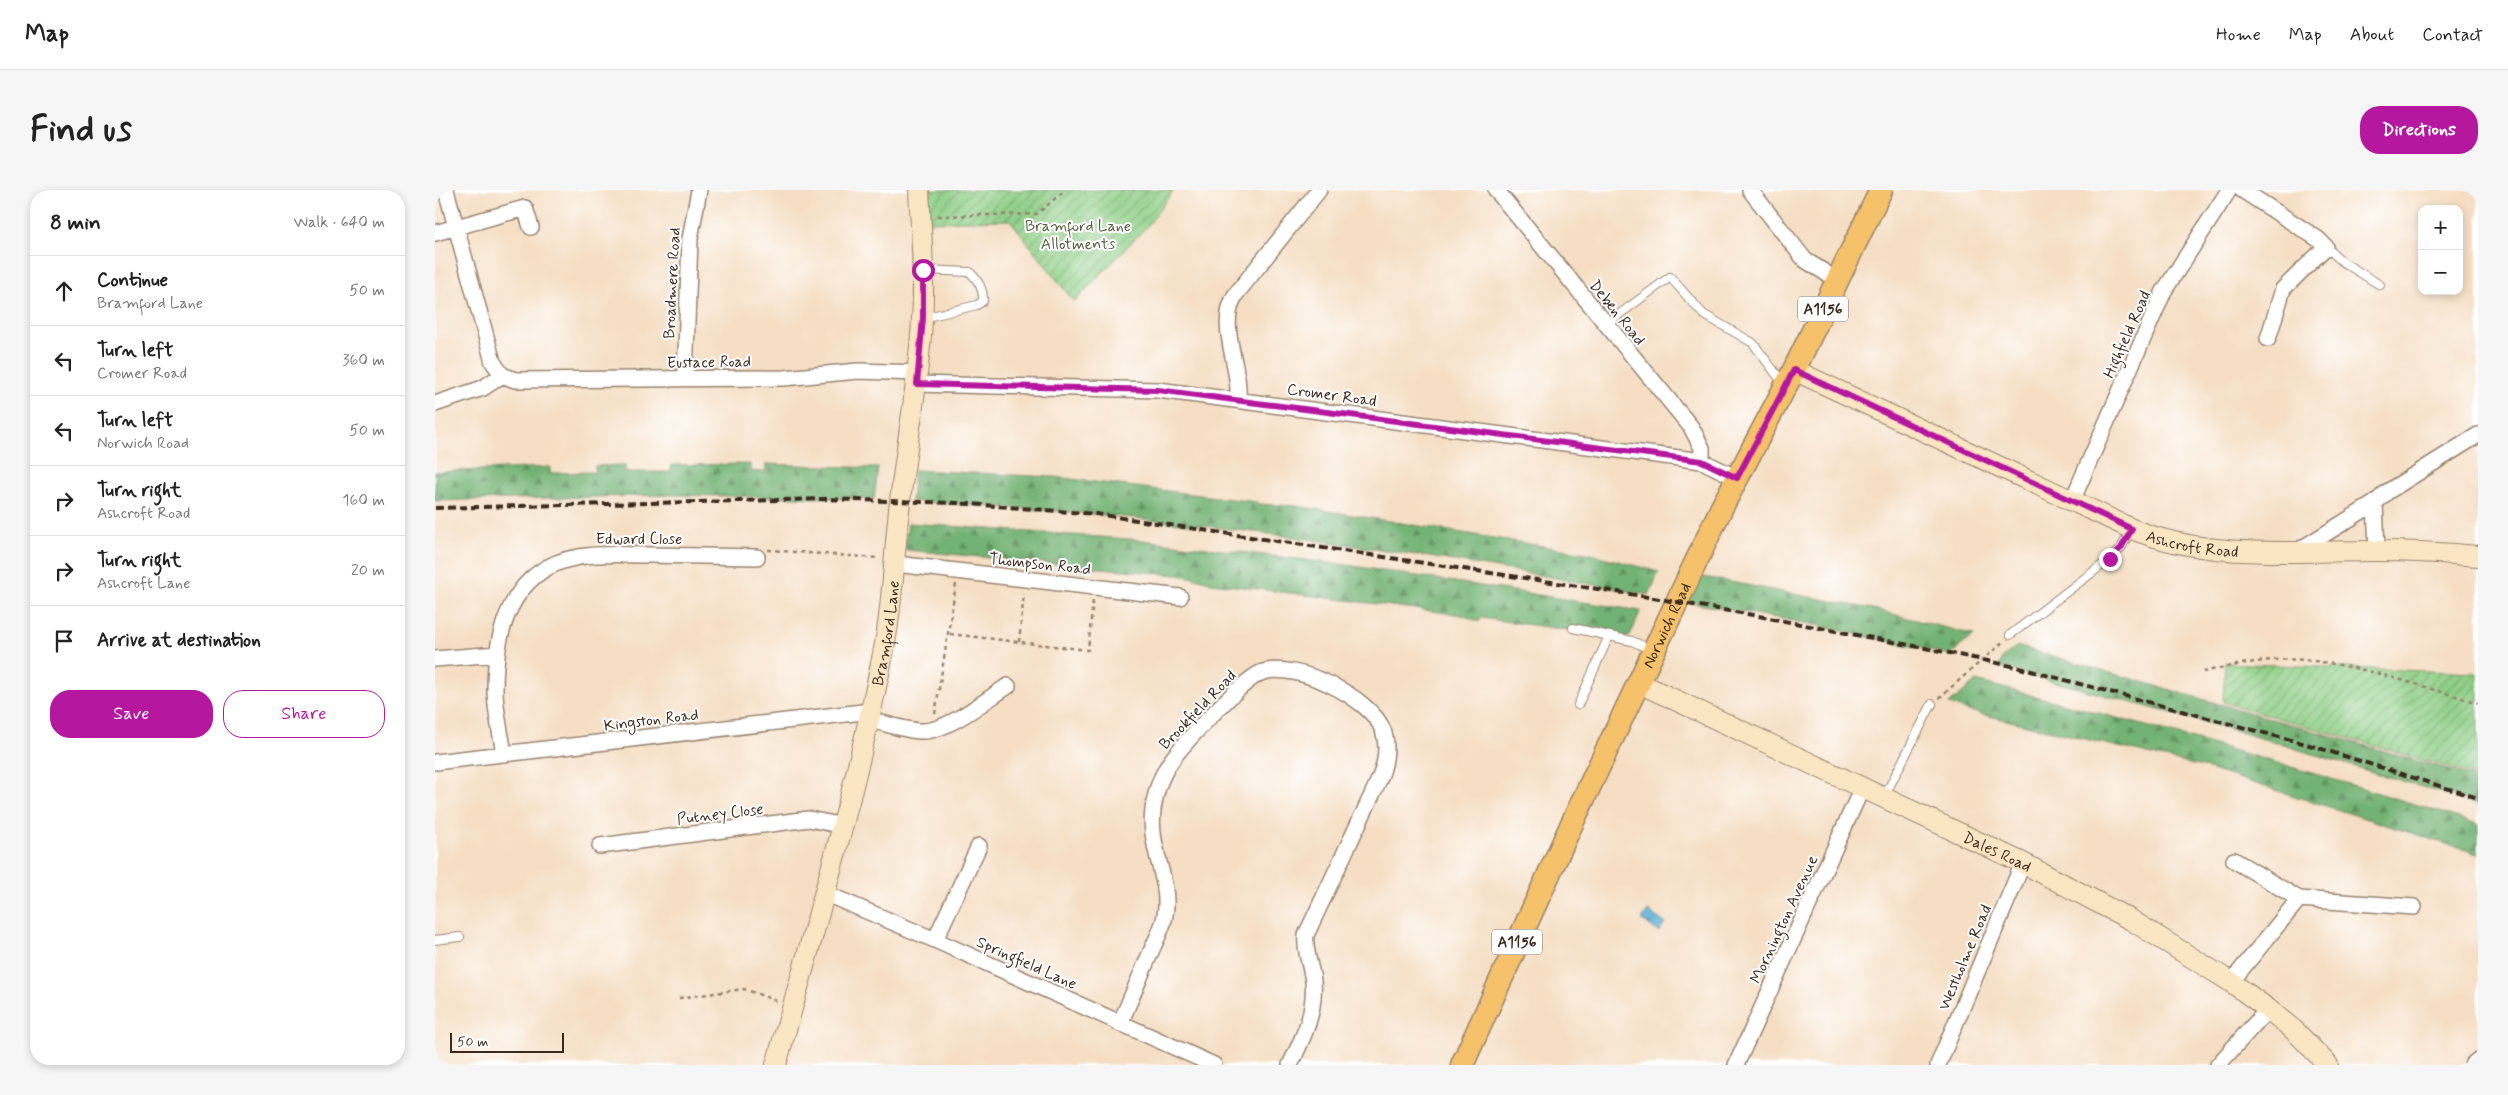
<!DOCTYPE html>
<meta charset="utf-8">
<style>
body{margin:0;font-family:Mynerve,sans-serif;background:#f6f6f6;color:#222}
.controls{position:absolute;right:15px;top:15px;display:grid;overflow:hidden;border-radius:10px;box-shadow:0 2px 8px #0003}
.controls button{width:45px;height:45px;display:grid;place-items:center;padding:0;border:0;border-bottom:1px solid #e0e0e0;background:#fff;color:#222;font:25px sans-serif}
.scale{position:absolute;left:15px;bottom:12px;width:114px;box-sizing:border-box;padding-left:5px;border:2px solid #3b2a1e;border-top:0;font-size:14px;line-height:18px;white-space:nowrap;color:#3b2a1e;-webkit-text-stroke:4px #fff;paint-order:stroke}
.stop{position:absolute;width:15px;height:15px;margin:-11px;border:4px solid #b5179e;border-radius:50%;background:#fff}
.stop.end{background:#b5179e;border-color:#fff;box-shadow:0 1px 5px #0008}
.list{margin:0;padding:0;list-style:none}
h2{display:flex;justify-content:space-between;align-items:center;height:65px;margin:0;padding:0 20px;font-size:21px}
h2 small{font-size:16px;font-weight:400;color:#767676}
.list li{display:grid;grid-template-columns:32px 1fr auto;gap:15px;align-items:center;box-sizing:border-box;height:70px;padding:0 20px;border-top:1px solid #e0e0e0}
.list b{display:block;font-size:19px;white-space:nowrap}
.list p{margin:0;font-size:16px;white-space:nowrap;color:#767676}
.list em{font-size:16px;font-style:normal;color:#767676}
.actions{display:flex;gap:10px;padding:15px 20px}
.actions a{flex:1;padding:11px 0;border:1px solid #b5179e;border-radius:20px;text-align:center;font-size:18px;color:#b5179e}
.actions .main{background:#b5179e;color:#fff}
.icon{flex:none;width:28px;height:28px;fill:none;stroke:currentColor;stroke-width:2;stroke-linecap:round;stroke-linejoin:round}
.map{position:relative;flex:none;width:2043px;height:875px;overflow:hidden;border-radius:20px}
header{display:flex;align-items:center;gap:30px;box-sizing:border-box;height:70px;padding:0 25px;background:#fff;border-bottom:1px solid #e0e0e0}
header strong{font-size:24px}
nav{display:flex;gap:28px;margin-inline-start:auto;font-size:18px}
.intro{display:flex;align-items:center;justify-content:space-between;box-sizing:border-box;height:120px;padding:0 30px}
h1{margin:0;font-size:35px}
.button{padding:12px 22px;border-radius:20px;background:#b5179e;color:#fff;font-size:18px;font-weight:700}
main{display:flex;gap:30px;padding:0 30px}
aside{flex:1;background:#fff;border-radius:20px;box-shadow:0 2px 8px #0003}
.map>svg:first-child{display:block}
.forest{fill:url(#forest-firs);stroke:#576e49}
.garden{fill:url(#garden-furrows);stroke:#657c52}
.water{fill:url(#water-waves);stroke:#4b6d7a}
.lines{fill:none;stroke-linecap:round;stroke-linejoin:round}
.lane-casing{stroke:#988470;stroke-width:10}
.street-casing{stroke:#988470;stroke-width:18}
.secondary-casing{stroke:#988470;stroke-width:22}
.primary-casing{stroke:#988470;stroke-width:25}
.path{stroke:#988470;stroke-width:2.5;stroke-dasharray:4 4;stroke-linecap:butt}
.lane{stroke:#fff;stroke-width:8}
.street{stroke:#fff;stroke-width:15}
.secondary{stroke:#fbe6c4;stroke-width:20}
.primary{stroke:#f5c16b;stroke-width:22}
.rail{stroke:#3b2a1e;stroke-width:4;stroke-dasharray:8 4;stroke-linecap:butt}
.route{stroke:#b5179e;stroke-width:6}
.labels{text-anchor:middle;stroke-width:4;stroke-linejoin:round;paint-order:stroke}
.shield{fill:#fff;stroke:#766a62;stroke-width:1}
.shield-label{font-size:15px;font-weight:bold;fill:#3b2a1e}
.park-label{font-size:16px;fill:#545c3e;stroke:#fff}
.street-label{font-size:16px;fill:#3b2a1e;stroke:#fff}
</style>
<header>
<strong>Map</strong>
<nav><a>Home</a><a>Map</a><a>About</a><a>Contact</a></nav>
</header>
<div class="intro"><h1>Find us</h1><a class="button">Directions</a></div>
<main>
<aside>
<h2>8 min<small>Walk · 640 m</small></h2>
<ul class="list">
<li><svg class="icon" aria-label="ahead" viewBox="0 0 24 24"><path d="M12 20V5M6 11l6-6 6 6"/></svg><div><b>Continue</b><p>Bramford Lane</p></div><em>50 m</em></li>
<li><svg class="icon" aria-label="left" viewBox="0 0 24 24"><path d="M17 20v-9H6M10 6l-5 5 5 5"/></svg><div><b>Turn left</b><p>Cromer Road</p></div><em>360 m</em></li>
<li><svg class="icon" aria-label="left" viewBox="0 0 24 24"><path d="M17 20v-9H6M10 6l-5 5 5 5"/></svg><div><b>Turn left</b><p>Norwich Road</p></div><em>50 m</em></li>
<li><svg class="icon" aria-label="right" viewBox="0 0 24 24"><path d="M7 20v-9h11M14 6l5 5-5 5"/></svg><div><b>Turn right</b><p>Ashcroft Road</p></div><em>160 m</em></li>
<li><svg class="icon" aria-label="right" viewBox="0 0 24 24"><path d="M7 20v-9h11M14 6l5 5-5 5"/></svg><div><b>Turn right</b><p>Ashcroft Lane</p></div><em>20 m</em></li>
<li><svg class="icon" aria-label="arrive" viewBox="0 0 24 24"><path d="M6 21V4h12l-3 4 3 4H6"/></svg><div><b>Arrive at destination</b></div></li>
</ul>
<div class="actions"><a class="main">Save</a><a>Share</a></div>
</aside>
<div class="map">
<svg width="2043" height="875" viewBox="0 0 2043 875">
<defs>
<pattern id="forest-firs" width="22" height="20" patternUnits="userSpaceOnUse" patternTransform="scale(1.25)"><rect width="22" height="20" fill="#73b274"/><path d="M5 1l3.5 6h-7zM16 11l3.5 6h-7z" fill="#60915f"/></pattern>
<pattern id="garden-furrows" width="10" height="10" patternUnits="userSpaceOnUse" patternTransform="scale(1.25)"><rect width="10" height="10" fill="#8fcf87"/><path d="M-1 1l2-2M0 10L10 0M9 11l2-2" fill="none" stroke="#76a86e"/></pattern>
<pattern id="water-waves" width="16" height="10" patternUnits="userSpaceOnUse" patternTransform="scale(1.25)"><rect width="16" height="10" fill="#5bb0d7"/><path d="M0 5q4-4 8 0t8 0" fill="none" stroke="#4c8fae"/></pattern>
</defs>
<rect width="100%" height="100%" fill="#fff"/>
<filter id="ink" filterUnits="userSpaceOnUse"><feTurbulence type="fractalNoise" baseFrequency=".02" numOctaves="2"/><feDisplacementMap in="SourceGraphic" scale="10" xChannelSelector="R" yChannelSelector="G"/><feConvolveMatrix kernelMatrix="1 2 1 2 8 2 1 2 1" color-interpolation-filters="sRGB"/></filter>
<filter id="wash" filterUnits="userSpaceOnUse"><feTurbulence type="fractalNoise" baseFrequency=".0096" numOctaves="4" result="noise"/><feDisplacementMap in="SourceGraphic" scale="20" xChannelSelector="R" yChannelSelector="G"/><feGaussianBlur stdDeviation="1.12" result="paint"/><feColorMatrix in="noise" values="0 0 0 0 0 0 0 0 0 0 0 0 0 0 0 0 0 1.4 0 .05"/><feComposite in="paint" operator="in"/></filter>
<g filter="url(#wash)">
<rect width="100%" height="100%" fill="#f5dec3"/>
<!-- forest -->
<path class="forest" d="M315 274V281L330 282 331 274 443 278 439 309 236 305 0 311V282L115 277V283L160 282V276L190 275V282H236V275Z
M479 280 620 287 822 312 823 314 862 316 1157 364 1224 382 1214 405C1044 373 871 346 698 328 624 320 550 317 476 311Z
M473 333 707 350 912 375 1206 421 1195 446 1191 448 1046 428 1044 432 1027 425 776 393C764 388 754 387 742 385L470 360Z
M1264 386 1438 419 1539 445 1515 465 1375 434 1251 412Z
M1582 456 2043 588V614L1802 541 1564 477 1567 468Z
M1541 491C1710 534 1877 581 2043 634V664L1767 577 1533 521 1514 514Z"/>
<!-- garden -->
<path class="garden" d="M493 0H739L714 34 639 112 575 30 494 32Z
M1790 473 2043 483V586L1788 512Z"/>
<!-- water -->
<path class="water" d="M1213 721 1230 733 1224 742 1207 730Z"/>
</g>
<g filter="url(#ink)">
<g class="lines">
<!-- lane casing -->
<g class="lane-casing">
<path id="lane" d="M1891 57 1908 72 1945 95
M488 128 542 115 548 111C549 99 542 89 535 82L488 80
M1171 134 1235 87 1268 124 1318 153 1348 193
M1138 438 1197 451 1217 460
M1575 445 1675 369 1686 358 1697 339
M1143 515 1174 446
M1449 607 1497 514
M0 750 25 747"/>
</g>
<!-- street casing -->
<g class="street-casing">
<path id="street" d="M11 0 58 172 67 185
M1061 0 1256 237 1267 258V271
M1315 0 1370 70 1402 90
M1807 0 1883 49 1891 57 1848 99 1833 149
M0 43 90 18 96 37
M250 189 255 49 264 0
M482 194 723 200 1267 271 1302 288
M803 209C806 175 781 135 801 104L884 0
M0 214 48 198 67 185 80 190 349 188 423 181 483 183
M1637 311 1729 101 1794 0
M1940 313 1942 361
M1861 362 1940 313 1952 302 2043 245
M461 374 745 407
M0 469 62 464
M434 530C451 533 471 541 488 541 513 541 552 509 573 496
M69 564C66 543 60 521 60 500 60 441 76 378 144 367 166 363 189 365 212 365 249 366 285 366 322 367
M0 572 436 521
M165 656 374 629 409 636
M1799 670 1864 709
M389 703 500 750 779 875
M500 750 544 656
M1796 792 1864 709 1979 717
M685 834C695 810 705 787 715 764 720 751 728 739 730 725 735 697 721 671 718 643 715 619 722 591 736 571 748 554 810 487 828 482 862 472 935 507 948 540 954 557 950 576 943 592L871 745C869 761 876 775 878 791 881 822 868 848 855 875
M1301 875 1427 598
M1503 875 1588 673
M1783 875 1833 819
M2037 875 2043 870"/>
</g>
<!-- secondary casing -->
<g class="secondary-casing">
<g id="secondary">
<path id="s1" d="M1359 180 1697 339C1774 370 1859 361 1941 361 1975 361 2009 363 2043 366"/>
<path id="s2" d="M1204 493 1588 673 1696 730 1796 792 1833 819 1860 841 1893 875"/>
<path id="s3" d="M341 875C380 737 421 600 449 459 459 407 459 355 466 303 473 245 484 188 487 130 490 87 486 43 484 0"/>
</g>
</g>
<!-- primary casing -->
<g class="primary-casing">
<g id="primary">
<path id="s4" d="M1027 875 1139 629 1287 317 1359 180 1446 0"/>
</g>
</g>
<!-- path -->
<path class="path" d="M503 26 602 24 630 0
M333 360 443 368
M515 444 653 460 658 410
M584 452 589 404
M1768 482C1803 474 1843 466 1879 471 1935 478 1989 497 2043 513
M1504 508 1568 452
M500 524 521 394
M244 808 309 799 342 811"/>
<!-- lane -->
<use href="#lane" class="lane"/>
<!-- street -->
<use href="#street" class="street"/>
<!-- secondary -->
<use href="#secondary" class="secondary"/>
<!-- primary -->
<use href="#primary" class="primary"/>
<!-- rail -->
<path class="rail" d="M0 318 389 309 523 313 661 324 1183 402 1318 425 1505 461 1581 477 1871 554 2043 608"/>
</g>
</g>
<g class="lines" filter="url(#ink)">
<!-- route -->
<path class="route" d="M488 80V128L482 194 723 200 1267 271 1302 288 1359 180 1697 339 1686 358 1675 369"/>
</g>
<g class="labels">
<!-- shield labels -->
<g class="shield">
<rect x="1363" y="106.5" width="50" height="25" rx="4"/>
<rect x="1057" y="739.5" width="50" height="25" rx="4"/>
</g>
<g class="shield-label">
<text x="1388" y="124">A1156</text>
<text x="1082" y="757">A1156</text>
</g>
<!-- park labels -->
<g class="park-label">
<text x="643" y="41">Bramford Lane<tspan x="643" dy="18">Allotments</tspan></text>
</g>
<!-- street labels -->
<g class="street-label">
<text transform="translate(236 93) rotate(-87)" y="6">Broadmere Road</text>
<text transform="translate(1183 122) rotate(51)" y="6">Deben Road</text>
<text transform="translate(1691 144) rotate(-66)" y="6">Highfield Road</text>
<text transform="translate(274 171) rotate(-1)" y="6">Eustace Road</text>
<text transform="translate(897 204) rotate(8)" y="6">Cromer Road</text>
<text x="204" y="354">Edward Close</text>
<text dy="6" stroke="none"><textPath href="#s1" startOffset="436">Ashcroft Road</textPath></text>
<text transform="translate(605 373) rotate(6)" y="6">Thompson Road</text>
<text dy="6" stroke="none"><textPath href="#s4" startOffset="485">Norwich Road</textPath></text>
<text dy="6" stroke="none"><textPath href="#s3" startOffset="446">Bramford Lane</textPath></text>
<text transform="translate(762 519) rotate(-46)" y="6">Brookfield Road</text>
<text transform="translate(216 529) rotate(-7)" y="6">Kingston Road</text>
<text transform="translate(285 623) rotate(-7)" y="6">Putney Close</text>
<text dy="6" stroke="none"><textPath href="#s2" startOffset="396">Dales Road</textPath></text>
<text transform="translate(1348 729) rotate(-65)" y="6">Mornington Avenue</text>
<text transform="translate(1529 767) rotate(-67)" y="6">Westholme Road</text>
<text transform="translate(592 772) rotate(24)" y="6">Springfield Lane</text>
</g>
</g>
</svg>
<div class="controls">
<button>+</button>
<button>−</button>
</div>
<div class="scale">50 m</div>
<div class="stop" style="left:488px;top:80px"></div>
<div class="stop end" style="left:1675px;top:369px"></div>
</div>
</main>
